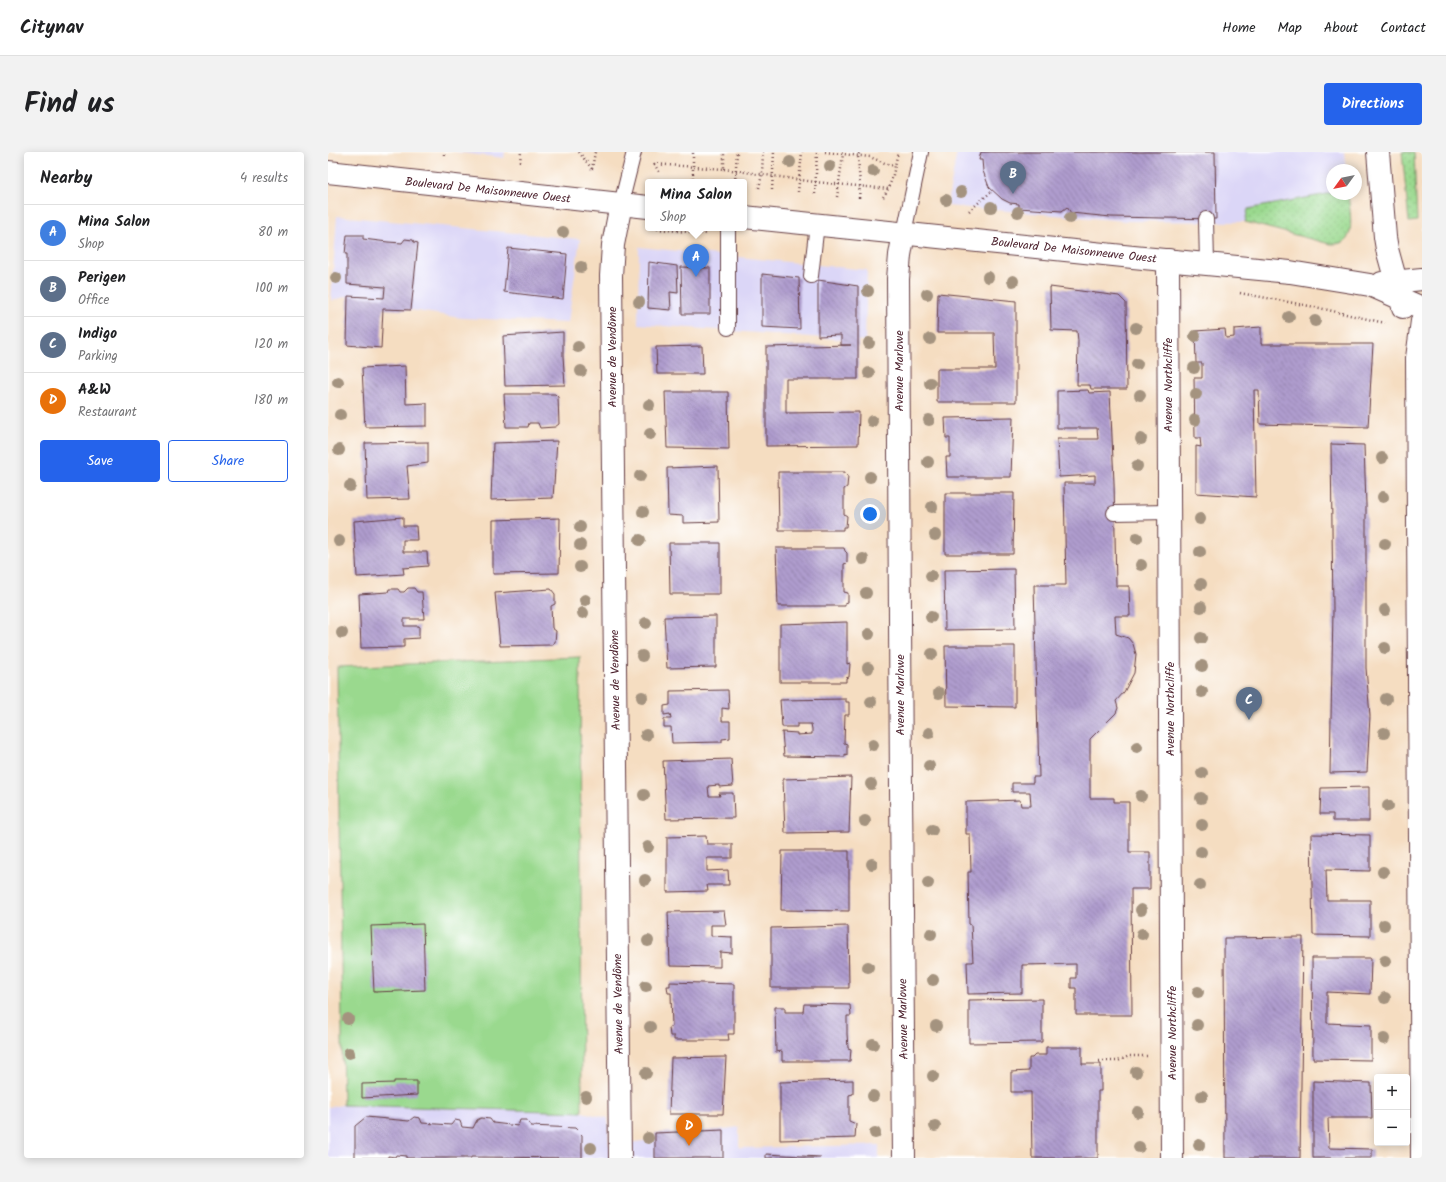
<!DOCTYPE html>
<meta charset="utf-8">
<style>
body{margin:0;font-family:Kalam,sans-serif;background:#f2f2f2;color:#202124}
.controls{position:absolute;right:12px;bottom:12px;display:grid;overflow:hidden;border-radius:4px;box-shadow:0 2px 10px #0003}
.controls button{width:36px;height:36px;display:grid;place-items:center;padding:0;border:0;border-bottom:1px solid #e0e0e0;background:#fff;color:#202124;font:20px sans-serif}
.compass{position:absolute;left:998px;top:12px;width:36px;height:36px;border-radius:50%;background:#fff;box-shadow:0 2px 10px #0003;rotate:237deg}
.you{position:absolute;left:542px;top:362px;width:14px;height:14px;margin:-10px;border:3px solid #fff;border-radius:50%;background:#1a73e8;box-shadow:0 0 0 6px #1a73e833}
.badge{display:grid;place-items:center;width:26px;height:26px;border-radius:50%;background:#2563eb;color:#fff;font-size:13px;font-weight:700}
.pin{position:absolute;translate:-50% -33px;filter:drop-shadow(0 1px 2px #0008)}
.pin::after{content:'';position:absolute;top:21px;width:14px;height:12px;background:inherit;clip-path:polygon(0 0,100% 0,50% 100%)}
.popup{position:absolute;left:317px;top:27px;width:102px;height:52px;box-sizing:border-box;display:grid;place-content:center;border-radius:4px;background:#fff;filter:drop-shadow(0 1px 3px #0005);font-size:13px;white-space:nowrap;color:#757577}
.popup b{font-size:15px;color:#202124}
.popup::after{content:'';position:absolute;left:50%;top:100%;margin-left:-8px;border:8px solid transparent;border-top-color:#fff}
.list{margin:0;padding:0;list-style:none}
h2{display:flex;justify-content:space-between;align-items:center;height:52px;margin:0;padding:0 16px;font-size:17px}
h2 small{font-size:13px;font-weight:400;color:#757577}
.list li{display:grid;grid-template-columns:26px 1fr auto;gap:12px;align-items:center;box-sizing:border-box;height:56px;padding:0 16px;border-top:1px solid #e0e0e0}
.list b{display:block;font-size:15px;white-space:nowrap}
.list p{margin:0;font-size:13px;white-space:nowrap;color:#757577}
.list em{font-size:13px;font-style:normal;color:#757577}
.actions{display:flex;gap:8px;padding:12px 16px}
.actions a{flex:1;padding:9px 0;border:1px solid #2563eb;border-radius:4px;text-align:center;font-size:14px;color:#2563eb}
.actions .main{background:#2563eb;color:#fff}
.map{position:relative;flex:none;width:1094px;height:1006px;overflow:hidden;border-radius:4px}
header{display:flex;align-items:center;gap:24px;box-sizing:border-box;height:56px;padding:0 20px;background:#fff;border-bottom:1px solid #e0e0e0}
header strong{font-size:19px}
nav{display:flex;gap:22px;margin-inline-start:auto;font-size:14px}
.intro{display:flex;align-items:center;justify-content:space-between;box-sizing:border-box;height:96px;padding:0 24px}
h1{margin:0;font-size:28px}
.button{padding:10px 18px;border-radius:4px;background:#2563eb;color:#fff;font-size:14px;font-weight:700}
main{display:flex;gap:24px;padding:0 24px}
aside{flex:1;background:#fff;border-radius:4px;box-shadow:0 2px 10px #0003}
.map>svg:first-child{display:block}
.built{fill:#dbd6f7}
.grass{fill:url(#grass-dots);stroke:#727c5c}
.park{fill:#9ad98e;stroke:#727c5c}
.building{fill:url(#building-back-hatch)}
.lines{fill:none;stroke-linecap:round;stroke-linejoin:round}
.lane-casing{stroke:#643c42;stroke-width:16}
.street-casing{stroke:#643c42;stroke-width:24}
.secondary-casing{stroke:#643c42;stroke-width:24}
.path{stroke:#643c42;stroke-width:2.5;stroke-dasharray:1 3;stroke-linecap:butt}
.lane{stroke:#fff;stroke-width:14}
.street{stroke:#fff;stroke-width:22}
.secondary{stroke:#fff;stroke-width:22}
.tree{fill:#a4937f}
.labels{text-anchor:middle;stroke-width:3.5;stroke-linejoin:round;paint-order:stroke}
.street-label{font-size:12px;fill:#4a1f2b;stroke:#fff}
</style>
<header>
<strong>Citynav</strong>
<nav><a>Home</a><a>Map</a><a>About</a><a>Contact</a></nav>
</header>
<div class="intro"><h1>Find us</h1><a class="button">Directions</a></div>
<main>
<aside>
<h2>Nearby<small>4 results</small></h2>
<ul class="list">
<li><span class="badge" style="background:#3f7fe0">A</span><div><b>Mina Salon</b><p>Shop</p></div><em>80 m</em></li>
<li><span class="badge" style="background:#5c6f8a">B</span><div><b>Perigen</b><p>Office</p></div><em>100 m</em></li>
<li><span class="badge" style="background:#5c6f8a">C</span><div><b>Indigo</b><p>Parking</p></div><em>120 m</em></li>
<li><span class="badge" style="background:#e8710a">D</span><div><b>A&amp;W</b><p>Restaurant</p></div><em>180 m</em></li>
</ul>
<div class="actions"><a class="main">Save</a><a>Share</a></div>
</aside>
<div class="map">
<svg width="1094" height="1006" viewBox="0 0 1094 1006">
<defs>
<pattern id="grass-dots" width="8" height="8" patternUnits="userSpaceOnUse"><rect width="8" height="8" fill="#9ad98e"/><path d="M2 2h.1M6 6h.1" fill="none" stroke="#86ba7b" stroke-width="1.8" stroke-linecap="round"/></pattern>
<pattern id="building-back-hatch" width="6" height="6" patternUnits="userSpaceOnUse"><rect width="6" height="6" fill="#af9cce"/><path d="M-1 5l2 2M0 0l6 6M5-1l2 2" fill="none" stroke="#907fa7"/></pattern>
</defs>
<rect width="100%" height="100%" fill="#fff"/>
<filter id="ink" filterUnits="userSpaceOnUse"><feTurbulence type="fractalNoise" baseFrequency=".025" numOctaves="2"/><feDisplacementMap in="SourceGraphic" scale="8" xChannelSelector="R" yChannelSelector="G"/><feConvolveMatrix kernelMatrix="1 2 1 2 8 2 1 2 1" color-interpolation-filters="sRGB"/></filter>
<filter id="wash" filterUnits="userSpaceOnUse"><feTurbulence type="fractalNoise" baseFrequency=".012" numOctaves="4" result="noise"/><feDisplacementMap in="SourceGraphic" scale="16" xChannelSelector="R" yChannelSelector="G"/><feGaussianBlur stdDeviation="0.9" result="paint"/><feColorMatrix in="noise" values="0 0 0 0 0 0 0 0 0 0 0 0 0 0 0 0 0 1.4 0 .05"/><feComposite in="paint" operator="in"/></filter>
<g filter="url(#wash)">
<rect width="100%" height="100%" fill="#f5ddc1"/>
<!-- built -->
<path class="built" d="M126 0H177L176 6Z
M629 0H1016L1018 18H1004V42H1020L1023 73 1021 83 1017 89 1011 92H1002L917 70 798 69 619 54Z
M9 64 252 87 240 171 134 166 83 158 55 157V146L20 144 3 149Z
M311 95 539 118 537 189 310 172Z
M15 953 254 960 280 966 281 994 411 975V996L551 993V1006H0V955Z"/>
<!-- grass -->
<path class="grass" d="M1074 0H1086L1089 69 1081 70Z
M1004 41 1020 42C1021 54 1027 80 1017 89 1013 92 1007 92 1002 92L917 70 920 57Z"/>
<!-- park -->
<path class="park" d="M252 505 254 960 15 953 9 515Z"/>
<g id="blocks">
<!-- building -->
<path class="building" d="M653 0H887L888 67 783 65 743 61 739 55 734 59 691 56V52L682 51 674 47 661 35 655 19 654 8H651Z
M19 83H35V87L60 90 74 91 77 87 85 88 86 90 90 91 83 158 55 157 53 196 19 193 20 144 56 146 57 135 19 132V102H17Z
M180 96 239 102 235 147 176 140Z
M321 110 349 114 350 141 342 140 343 158 320 156Z
M353 115 382 116V162H354Z
M434 122 471 126 472 177 434 175Z
M490 128 530 134V227H458V261L531 260 530 293 438 294V195L523 193H513V183L490 184Z
M722 135 791 144 798 151 799 237H763L762 233H749L750 189 749 179 723 178Z
M610 141 688 149V250H609V217H667L666 181H609Z
M933 175V192H1045L1040 275 932 272 931 238H926L928 345 868 341V294L873 295 872 286H867L866 226H874V211H868L867 179 897 177 898 186 906 185V177Z
M235 180V204L237 233 177 234 175 184Z
M374 194 375 222H329L328 195Z
M77 214 78 252 99 251V274L37 275 34 216Z
M760 238 761 241 782 240 786 331 788 434H801L802 464H787L788 482 800 486 805 492 808 502 806 521 796 540 788 549 790 556 788 561 762 587V646H786V650H801V700H822V737H803L804 863H748V836H743V826H748V812L694 813V841L640 842 639 810H645L643 773 641 772 640 720H643L642 682H638V650L692 648 693 654H703L702 640H684V631H705V625H711L706 433H738L736 331H767V323L731 325 729 287H770L769 276H729V239Z
M337 240H400L401 297 339 296Z
M176 242H227L230 245 231 272 227 275 212 276 210 271H201L200 275H178Z
M685 265 683 325H619L618 305H622V286H618L617 266Z
M229 289 225 346 163 348 165 291Z
M100 290V311L79 314 82 347 39 348 37 291Z
M1003 292 1036 293 1038 353V516L1042 564 1039 620 1002 621 1005 459Z
M390 314 391 370 355 371V364L340 363 339 316Z
M450 320H517V322L520 324 519 335 516 337V362L519 364 518 375H515V378H451Z
M617 341H686L685 402H617Z
M75 365V374H88L89 388H75V400H99L100 414 75 416 76 422 29 425 26 369Z
M232 366 231 421 165 422V368Z
M341 391H392V442H342Z
M448 396H516L517 399 519 401V411L516 412V440L520 441V450L517 451V454H450Z
M686 417 687 477 617 478 616 418Z
M80 436H86L89 440H94L96 467H76V474H91V486L76 487V495L33 496 31 442 60 440 61 437H70L72 440H76Z
M223 437 227 442V452L223 454 224 476 228 479 227 490 223 493 172 494 167 441Z
M388 464V515L339 516 336 465Z
M519 470V512L522 511 521 525 518 526V530H452V472Z
M617 494H687V555L618 554Z
M400 538 401 557 394 556V569H402V586L394 587V590L344 591 343 575H336V567H343L342 562 336 563V554L342 553V539Z
M518 547V550H521V563H517L516 591 519 592V603L517 602V605L456 604 454 580 469 581V583L484 582V577L483 572H469V575H454L452 548Z
M403 607 405 634 391 635V633L380 634 381 644H392L391 641H405L406 666 338 667 335 609Z
M523 625 521 680 457 681 455 627Z
M1041 635V669H1005V662H992L993 636Z
M983 682 1042 683V719L998 718 999 748H1042V784L985 783Z
M378 684 379 692H404V706H379V719L400 718 401 733H379L380 739 339 740V685Z
M454 699H521V759L453 758Z
M396 759 398 773H383V784L404 785V801L392 800V815L342 814 340 760Z
M95 772 97 838 46 840 43 774Z
M520 774 521 836H443V776Z
M975 785 972 1006H897L896 786Z
M984 806H1043L1042 842 999 840V871L1043 873V908L985 907Z
M342 830 406 832V882H400L401 888H346V884H342L341 875H344L343 841H340L339 834H342Z
M714 847V890L641 891V848Z
M476 852 522 853 523 864H519V882L520 896 523 897 522 909H454V899L448 900 447 855H457V860H475Z
M718 895H754V912H773V939H770V1006H704L703 940H683V920L701 919V906H704L707 903H718Z
M398 905 395 962H341L343 906Z
M525 928V942L521 943V969L528 972 527 986 452 988V930Z
M66 929H89V943L34 946V932L66 931Z
M985 929 1043 931 1044 966H1000L1001 996 1044 997V1006H985Z
M38 965 81 969 86 965 92 966 94 971 123 973 127 968 132 969 134 975 145 976 149 968 153 966 162 967 165 971 190 974 192 968H199L203 974 247 976 254 983V1006L143 1005V1006H78V1004L68 1003 67 1005 60 1004V1006H27V974Z
M395 978V1006H327V981Z
M438 1002 492 1005V1006H438Z"/>
</g>
</g>
<g filter="url(#ink)">
<use href="#blocks" fill-opacity="0" stroke="#643c42" stroke-width="1"/>
<g class="lines">
<!-- lane casing -->
<g class="lane-casing">
<path id="lane" d="M293 52 306 0
M878 67 879 112
M400 76V176
M576 81 593 0
M483 124 489 72
M786 361 841 360"/>
</g>
<!-- street casing -->
<g class="street-casing">
<path id="street" d="M576 81 572 103 570 127 573 636 576 1006
M840 108 844 1006
M292 1006 283 124 285 93 293 52"/>
</g>
<!-- secondary casing -->
<g class="secondary-casing">
<path id="secondary" d="M1050 0 1057 85 1059 97 1075 155
M0 20 320 55
M416 65 805 105 962 120 1042 133 1094 156
M1054 131 1094 127
M1094 1006 1089 206 1094 169"/>
</g>
<!-- path -->
<path class="path" d="M251 0 264 17
M497 0 542 5 559 12 567 14
M116 3V0
M192 10 193 0
M326 12 396 17V0
M326 12 332 21
M264 17 267 0
M396 17 487 30 561 37
M365 30V0
M407 30 409 0
M431 36 434 22 435 0
M444 38 446 0
M470 40 474 0
M487 42 489 0
M509 45 515 2 513 1
M555 45C565 32 566 16 570 0
M531 46 532 34 530 4 532 0
M641 59 664 39
M329 77 380 82
M912 141 987 155 1057 171
M770 912V909H790L801 904H820"/>
<!-- lane -->
<use href="#lane" class="lane"/>
<!-- street -->
<use href="#street" class="street"/>
<!-- secondary -->
<use href="#secondary" class="secondary"/>
</g>
<!-- trees -->
<g class="tree">
<circle cx="462" cy="10" r="6"/>
<circle cx="502" cy="14" r="6"/>
<circle cx="545" cy="19" r="6"/>
<circle cx="633" cy="40" r="6"/>
<circle cx="618" cy="48" r="6"/>
<circle cx="663" cy="55" r="6"/>
<circle cx="690" cy="60" r="6"/>
<circle cx="742" cy="66" r="6"/>
<circle cx="235" cy="80" r="6"/>
<circle cx="253" cy="115" r="6"/>
<circle cx="660" cy="125" r="6"/>
<circle cx="8" cy="126" r="6"/>
<circle cx="685" cy="129" r="6"/>
<circle cx="540" cy="139" r="6"/>
<circle cx="599" cy="142" r="6"/>
<circle cx="311" cy="150" r="6"/>
<circle cx="961" cy="165" r="6"/>
<circle cx="987" cy="169" r="6"/>
<circle cx="808" cy="176" r="6"/>
<circle cx="867" cy="184" r="6"/>
<circle cx="602" cy="187" r="6"/>
<circle cx="541" cy="191" r="6"/>
<circle cx="250" cy="195" r="6"/>
<circle cx="809" cy="212" r="6"/>
<circle cx="866" cy="216" r="6"/>
<circle cx="253" cy="219" r="6"/>
<circle cx="541" cy="221" r="6"/>
<circle cx="10" cy="230" r="6"/>
<circle cx="602" cy="231" r="6"/>
<circle cx="868" cy="242" r="6"/>
<circle cx="812" cy="243" r="6"/>
<circle cx="321" cy="253" r="6"/>
<circle cx="12" cy="263" r="6"/>
<circle cx="601" cy="268" r="6"/>
<circle cx="867" cy="268" r="6"/>
<circle cx="544" cy="269" r="6"/>
<circle cx="322" cy="282" r="6"/>
<circle cx="813" cy="287" r="6"/>
<circle cx="11" cy="298" r="6"/>
<circle cx="1054" cy="306" r="6"/>
<circle cx="600" cy="310" r="6"/>
<circle cx="809" cy="314" r="6"/>
<circle cx="312" cy="324" r="6"/>
<circle cx="542" cy="325" r="6"/>
<circle cx="22" cy="334" r="6"/>
<circle cx="1055" cy="345" r="6"/>
<circle cx="604" cy="355" r="6"/>
<circle cx="315" cy="360" r="6"/>
<circle cx="872" cy="367" r="6"/>
<circle cx="252" cy="375" r="6"/>
<circle cx="607" cy="383" r="6"/>
<circle cx="809" cy="386" r="6"/>
<circle cx="312" cy="388" r="6"/>
<circle cx="11" cy="389" r="6"/>
<circle cx="1057" cy="392" r="6"/>
<circle cx="252" cy="393" r="6"/>
<circle cx="872" cy="400" r="6"/>
<circle cx="535" cy="407" r="6"/>
<circle cx="813" cy="413" r="6"/>
<circle cx="252" cy="415" r="6"/>
<circle cx="603" cy="424" r="6"/>
<circle cx="873" cy="432" r="6"/>
<circle cx="538" cy="441" r="6"/>
<circle cx="257" cy="448" r="6"/>
<circle cx="873" cy="455" r="6"/>
<circle cx="1057" cy="458" r="6"/>
<circle cx="255" cy="461" r="6"/>
<circle cx="603" cy="465" r="6"/>
<circle cx="318" cy="471" r="6"/>
<circle cx="14" cy="481" r="6"/>
<circle cx="541" cy="482" r="6"/>
<circle cx="873" cy="486" r="6"/>
<circle cx="1057" cy="496" r="6"/>
<circle cx="604" cy="502" r="6"/>
<circle cx="314" cy="504" r="6"/>
<circle cx="874" cy="514" r="6"/>
<circle cx="540" cy="516" r="6"/>
<circle cx="874" cy="540" r="6"/>
<circle cx="611" cy="541" r="6"/>
<circle cx="314" cy="545" r="6"/>
<circle cx="1058" cy="547" r="6"/>
<circle cx="543" cy="550" r="6"/>
<circle cx="601" cy="581" r="6"/>
<circle cx="1056" cy="581" r="6"/>
<circle cx="318" cy="583" r="6"/>
<circle cx="545" cy="593" r="6"/>
<circle cx="809" cy="595" r="6"/>
<circle cx="601" cy="614" r="6"/>
<circle cx="874" cy="621" r="6"/>
<circle cx="543" cy="632" r="6"/>
<circle cx="316" cy="643" r="6"/>
<circle cx="813" cy="644" r="6"/>
<circle cx="873" cy="646" r="6"/>
<circle cx="1060" cy="654" r="6"/>
<circle cx="537" cy="669" r="6"/>
<circle cx="874" cy="673" r="6"/>
<circle cx="604" cy="678" r="6"/>
<circle cx="320" cy="695" r="6"/>
<circle cx="873" cy="700" r="6"/>
<circle cx="544" cy="712" r="6"/>
<circle cx="1055" cy="720" r="6"/>
<circle cx="317" cy="728" r="6"/>
<circle cx="600" cy="731" r="6"/>
<circle cx="872" cy="733" r="6"/>
<circle cx="813" cy="758" r="6"/>
<circle cx="1056" cy="773" r="6"/>
<circle cx="603" cy="782" r="6"/>
<circle cx="814" cy="782" r="6"/>
<circle cx="320" cy="789" r="6"/>
<circle cx="1057" cy="809" r="6"/>
<circle cx="540" cy="815" r="6"/>
<circle cx="605" cy="828" r="6"/>
<circle cx="318" cy="834" r="6"/>
<circle cx="870" cy="840" r="6"/>
<circle cx="1057" cy="846" r="6"/>
<circle cx="20" cy="867" r="6"/>
<circle cx="869" cy="873" r="6"/>
<circle cx="608" cy="874" r="6"/>
<circle cx="322" cy="875" r="6"/>
<circle cx="1056" cy="887" r="6"/>
<circle cx="545" cy="892" r="6"/>
<circle cx="21" cy="901" r="6"/>
<circle cx="808" cy="920" r="6"/>
<circle cx="318" cy="921" r="6"/>
<circle cx="605" cy="924" r="6"/>
<circle cx="545" cy="944" r="6"/>
<circle cx="874" cy="944" r="6"/>
<circle cx="258" cy="945" r="6"/>
<circle cx="810" cy="960" r="6"/>
<circle cx="607" cy="974" r="6"/>
<circle cx="547" cy="981" r="6"/>
<circle cx="320" cy="986" r="6"/>
<circle cx="871" cy="993" r="6"/>
<circle cx="811" cy="995" r="6"/>
<circle cx="263" cy="996" r="6"/>
</g>
</g>
<g class="labels">
<!-- street labels -->
<g class="street-label">
<text transform="translate(160 38) rotate(6)" y="4">Boulevard De Maisonneuve Ouest</text>
<text transform="translate(746 98) rotate(6)" y="4">Boulevard De Maisonneuve Ouest</text>
<text transform="translate(284 205) rotate(-90)" y="4">Avenue de Vendôme</text>
<text transform="translate(571 219) rotate(-90)" y="4">Avenue Marlowe</text>
<text transform="translate(840 233) rotate(-90)" y="4">Avenue Northcliffe</text>
<text transform="translate(287 528) rotate(-91)" y="4">Avenue de Vendôme</text>
<text transform="translate(572 543) rotate(-90)" y="4">Avenue Marlowe</text>
<text transform="translate(842 557) rotate(-90)" y="4">Avenue Northcliffe</text>
<text transform="translate(290 852) rotate(-91)" y="4">Avenue de Vendôme</text>
<text transform="translate(575 867) rotate(-91)" y="4">Avenue Marlowe</text>
<text transform="translate(844 881) rotate(-90)" y="4">Avenue Northcliffe</text>
</g>
</g>
</svg>
<div class="controls">
<button>+</button>
<button>−</button>
</div>
<svg class="compass" viewBox="-18 -18 36 36"><path d="M0-13l5 13h-10z" fill="#e53935"/><path d="M0 13l5-13h-10z" fill="#757577"/></svg>
<div class="you"></div>
<div class="pin badge" style="left:368px;top:125px;background:#3f7fe0">A</div>
<div class="popup"><b>Mina Salon</b>Shop</div>
<div class="pin badge" style="left:685px;top:42px;background:#5c6f8a">B</div>
<div class="pin badge" style="left:921px;top:568px;background:#5c6f8a">C</div>
<div class="pin badge" style="left:361px;top:994px;background:#e8710a">D</div>
</div>
</main>
